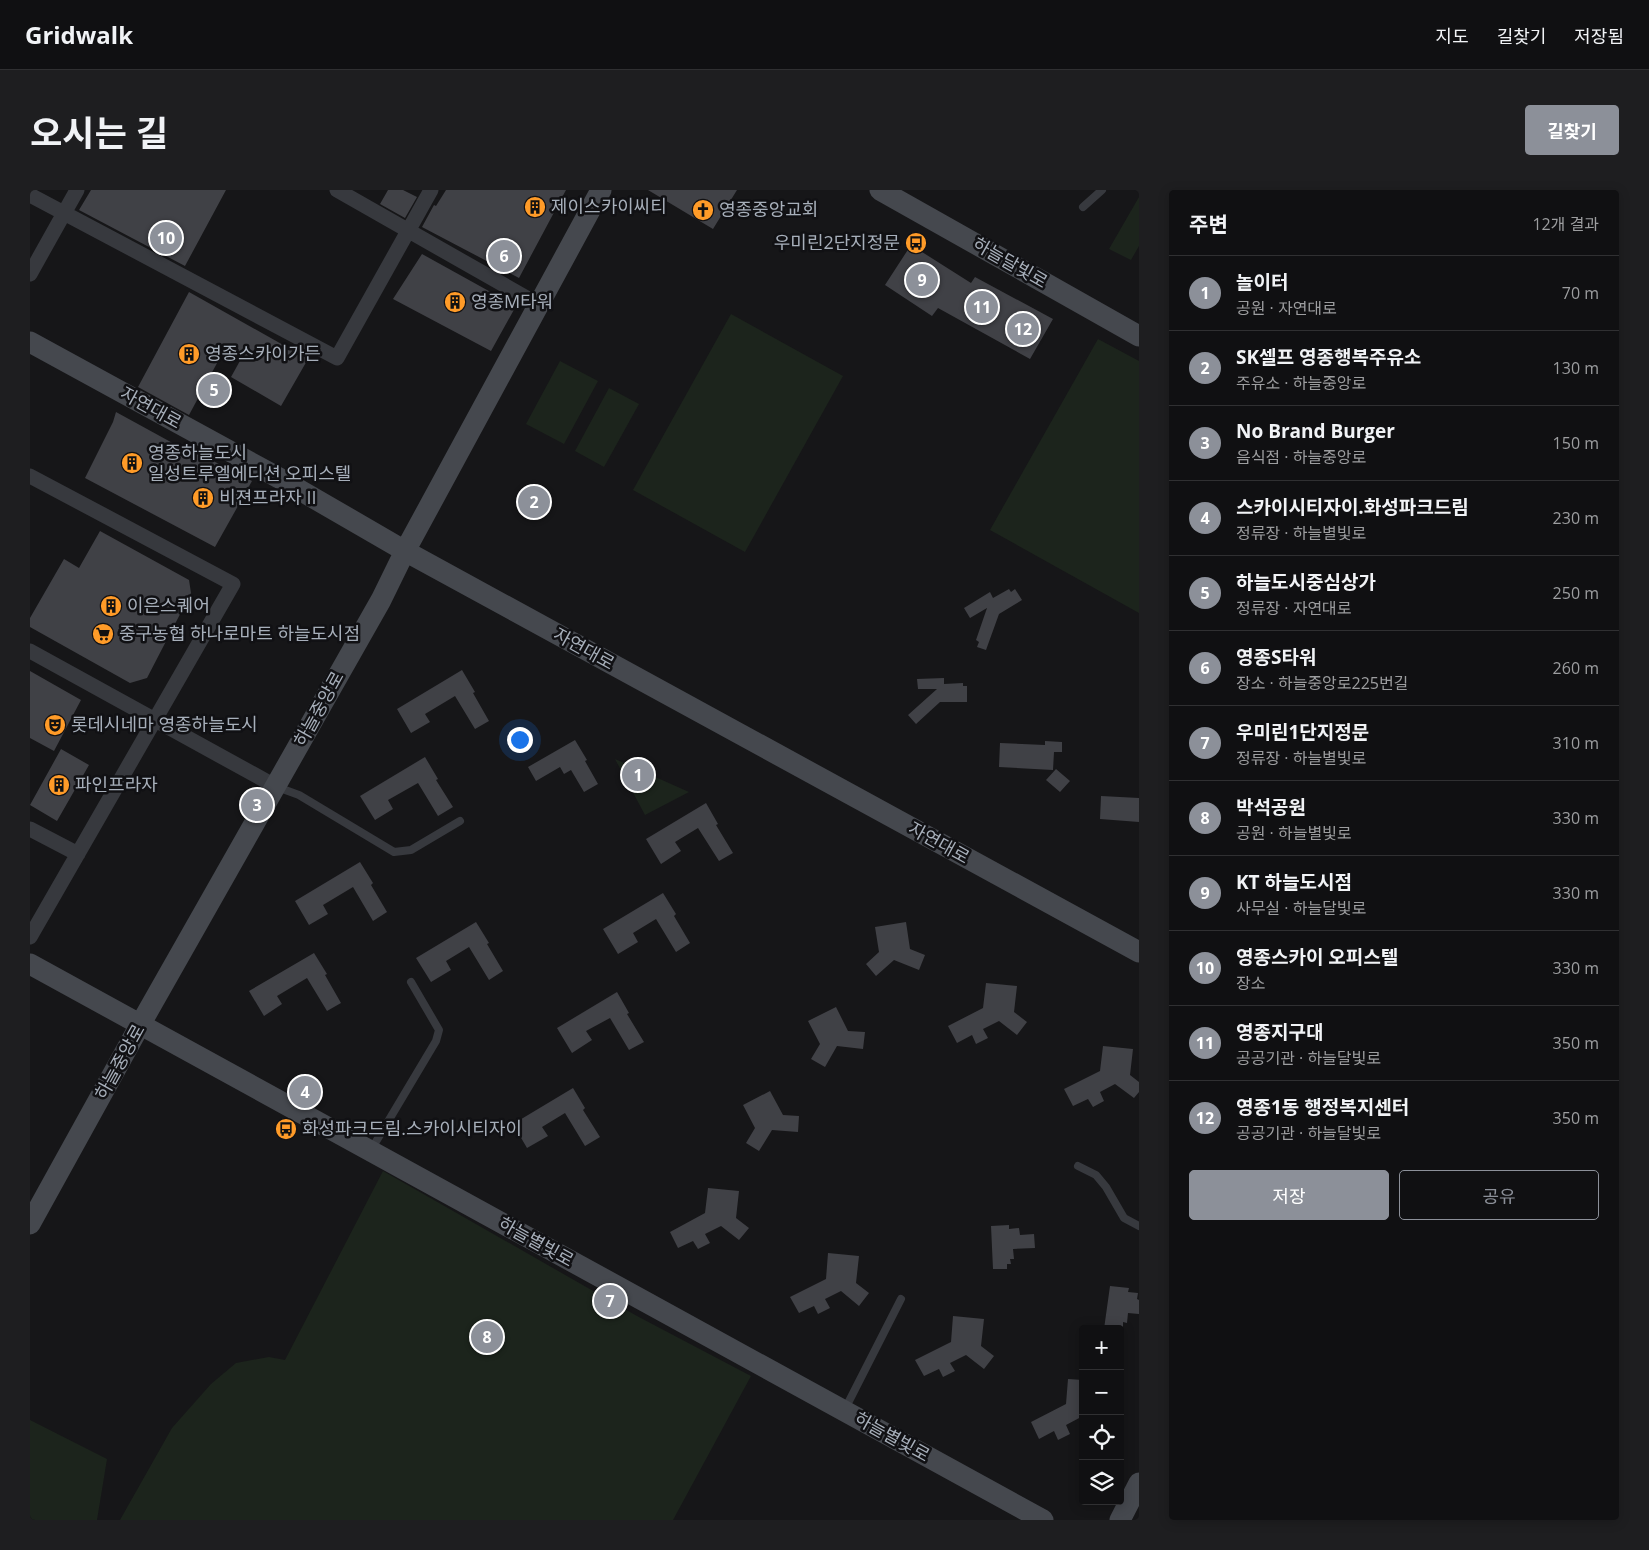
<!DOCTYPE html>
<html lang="ko">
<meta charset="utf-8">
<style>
body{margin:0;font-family:"Open Sans","Noto Sans KR",sans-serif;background:#1e1e20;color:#f1f3f6}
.controls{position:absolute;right:15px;bottom:15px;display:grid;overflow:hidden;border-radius:5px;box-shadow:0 2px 12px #0003}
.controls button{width:45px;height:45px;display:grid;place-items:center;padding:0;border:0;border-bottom:1px solid #303032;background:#101012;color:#f1f3f6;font:25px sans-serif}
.you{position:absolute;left:489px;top:549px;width:18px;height:18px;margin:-12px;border:4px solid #fff;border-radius:50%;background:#1a73e8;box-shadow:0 0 0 8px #1a73e833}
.badge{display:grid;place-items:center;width:32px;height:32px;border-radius:50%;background:#8c9099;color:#fff;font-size:16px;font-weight:700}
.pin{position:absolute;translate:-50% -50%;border:2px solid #fff;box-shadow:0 1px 5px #0006}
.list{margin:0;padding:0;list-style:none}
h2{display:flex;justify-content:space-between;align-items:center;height:65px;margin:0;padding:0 20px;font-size:21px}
h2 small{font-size:16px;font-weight:400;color:#9c9d9f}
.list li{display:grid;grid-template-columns:32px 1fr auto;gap:15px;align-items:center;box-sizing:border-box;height:75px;padding:0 20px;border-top:1px solid #303032}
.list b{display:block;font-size:19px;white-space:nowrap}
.list p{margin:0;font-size:16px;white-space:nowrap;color:#9c9d9f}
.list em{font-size:16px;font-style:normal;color:#9c9d9f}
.actions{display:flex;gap:10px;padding:15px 20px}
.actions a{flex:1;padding:11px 0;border:1px solid #8c9099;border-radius:5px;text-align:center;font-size:18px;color:#8c9099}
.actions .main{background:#8c9099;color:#fff}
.icon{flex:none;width:28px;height:28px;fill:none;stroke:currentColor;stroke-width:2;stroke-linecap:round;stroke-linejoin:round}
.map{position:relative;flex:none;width:1109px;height:1330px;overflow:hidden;border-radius:5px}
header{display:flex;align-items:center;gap:30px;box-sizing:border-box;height:70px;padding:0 25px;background:#101012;border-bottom:1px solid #303032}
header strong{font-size:24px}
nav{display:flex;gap:28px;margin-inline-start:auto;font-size:18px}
.intro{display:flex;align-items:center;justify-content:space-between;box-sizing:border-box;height:120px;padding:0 30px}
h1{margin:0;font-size:35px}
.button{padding:12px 22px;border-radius:5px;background:#8c9099;color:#fff;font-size:18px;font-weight:700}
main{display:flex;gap:30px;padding:0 30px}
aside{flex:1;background:#101012;border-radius:5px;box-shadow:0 2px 12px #0003}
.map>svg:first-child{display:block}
.green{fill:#1c241c}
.building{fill:#404146}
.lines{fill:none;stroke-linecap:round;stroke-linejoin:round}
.lane{stroke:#37393e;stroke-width:8}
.street{stroke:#37393e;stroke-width:15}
.secondary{stroke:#45484e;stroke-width:21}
.labels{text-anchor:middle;stroke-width:5;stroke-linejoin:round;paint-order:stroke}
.poi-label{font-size:18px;fill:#a7afba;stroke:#111114;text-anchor:start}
.street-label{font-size:18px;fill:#a7afba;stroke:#111114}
</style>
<header>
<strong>Gridwalk</strong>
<nav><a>지도</a><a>길찾기</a><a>저장됨</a></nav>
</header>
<div class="intro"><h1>오시는 길</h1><a class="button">길찾기</a></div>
<main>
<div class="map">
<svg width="1109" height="1330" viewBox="0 0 1109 1330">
<rect width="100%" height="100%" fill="#161618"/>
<!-- green -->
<path class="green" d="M1109 7V56L1101 70 1079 59Z
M701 124 813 186 715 362 603 300Z
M1068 149 1109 171V423L960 340Z
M530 171 568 191 534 254 496 234Z
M579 198 609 214 574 277 545 261Z
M585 569 659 602 615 625Z
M353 981 607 1126 721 1186 643 1330H90L142 1238 181 1194 206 1173 239 1167 255 1170Z
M0 1230 77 1269 67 1330H0Z"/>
<!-- building -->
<path class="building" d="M61 0H196L155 76 49 20Z
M358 0H373L387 7 375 28 350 14Z
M416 0H536L489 88 392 37 404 15 406 16Z
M618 0H707L683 39Z
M881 55 941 93 945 87 1023 129 1000 169 908 118 902 126 855 95Z
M392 64 486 116 461 161 363 109Z
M159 102 278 169 251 216 201 187 211 169 193 162 159 225 108 197Z
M86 222 159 262 160 259 222 291 185 357 55 288 83 232Z
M70 341 159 390 161 403 117 488 100 493 0 437V428L34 369 49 378Z
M979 399 981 402 985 399 992 410 969 424 956 460 947 457 949 452 946 450 957 418 940 428 934 418 960 402 963 408Z
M432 480 445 502 443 503 459 531 445 539 425 506 395 524 400 532 381 543 367 519Z
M0 481 51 510 24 561 0 548Z
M914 488V494L933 493V496H937V512H910L886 534 878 525 907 499H888L887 489Z
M545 550 557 570 555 571 568 594 554 602 541 580 534 584 530 577 506 591 498 577Z
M1015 551 1032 552V562H1024L1023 580 969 577 970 553 1015 555Z
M31 559 59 575 27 631 0 615Z
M395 567 408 589 406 590 423 617 408 626 388 593 358 610 363 619 345 630 330 606Z
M1026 579 1040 591 1030 602 1016 590Z
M1071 606 1109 608V632L1070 629Z
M676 613 688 634 686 635 703 663 689 671 668 638 645 652 651 661 631 674 616 649Z
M330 672 343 693 341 695 357 722 343 731 323 697 293 715 298 724 279 735 265 711Z
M633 703 646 724 644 726 660 753 646 762 626 729 603 743 608 752 588 764 573 739Z
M446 732 459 753 457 754 473 781 459 790 439 757 416 771 421 780 401 792 386 768Z
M876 732 880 759 895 765 889 780 864 770 846 786 836 774 849 762 845 737Z
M284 763 297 784 295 785 311 813 297 821 277 788 247 806 252 814 234 826 219 801Z
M956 793 987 796 984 822 997 832 987 845 969 831 953 839 958 848 946 854 942 845 927 853 918 836 953 818Z
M587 802 599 823 597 824 614 852 599 860 580 828 556 841 562 850 542 863 527 838Z
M806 817 818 841 835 842 833 859 807 856 795 877 781 869 790 854 778 831Z
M1073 856 1103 859 1100 885 1109 892V902L1104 908 1085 894 1070 902 1074 911 1063 917 1058 909 1043 916 1034 899 1070 881Z
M543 898 555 918 553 920 570 947 555 956 535 923 512 937 518 946 497 958 483 934Z
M740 901 753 925 769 926 768 942 742 940 729 961 716 953 725 938 713 915Z
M678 998 709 1001 706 1028 719 1038 709 1050 691 1036 675 1044 680 1053 668 1059 663 1051 648 1058 640 1042 675 1023Z
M979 1035V1039L989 1038 990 1045 1004 1044 1005 1058 983 1059 984 1069H980L981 1074H977V1079H963L961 1036Z
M798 1063 829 1066 826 1093 839 1103 829 1116 811 1101 795 1109 800 1118 788 1124 784 1116 769 1123 760 1107 796 1089Z
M1080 1096 1099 1098 1098 1102 1108 1103 1107 1109 1109 1110V1124L1098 1123 1097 1133 1093 1132V1137L1089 1136V1139H1074Z
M923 1126 954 1129 951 1156 964 1166 954 1179 936 1165 920 1173 925 1181 913 1187 909 1179 894 1186 885 1170 921 1152Z
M1038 1189 1053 1190V1226L1036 1235 1040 1244 1028 1250 1024 1241 1009 1249 1001 1232 1036 1214Z"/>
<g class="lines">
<!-- lane -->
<path class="lane" d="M1053 17 1072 0
M247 597 269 605 364 662 381 660 430 631
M341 960 406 851 409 840 381 792
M1048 976 1066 985 1076 997 1094 1028 1109 1036
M815 1219 871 1109"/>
<!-- street -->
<path class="street" d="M307 0 509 115
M0 5 307 168 401 0
M0 84 47 0
M0 286 203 394 0 747
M0 461 245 596
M0 639 48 664"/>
<!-- secondary -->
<path class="secondary" d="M850 0 1109 146
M0 152 249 288 375 361 1109 762
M0 774 1013 1330
M0 1034 110 835 351 410 375 361 571 0
M1090 1330 1109 1293"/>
</g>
<!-- icons -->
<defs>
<g id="building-disc" transform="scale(1.125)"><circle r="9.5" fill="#ff9b28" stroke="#111114"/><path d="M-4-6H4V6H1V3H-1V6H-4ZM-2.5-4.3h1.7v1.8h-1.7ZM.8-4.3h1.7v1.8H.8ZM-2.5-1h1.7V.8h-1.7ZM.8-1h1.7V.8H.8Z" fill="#111"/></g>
<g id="church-disc" transform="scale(1.125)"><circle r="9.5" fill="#ff9b28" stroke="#111114"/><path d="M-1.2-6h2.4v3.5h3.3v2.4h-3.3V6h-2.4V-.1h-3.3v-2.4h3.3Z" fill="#111"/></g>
<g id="bus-disc" transform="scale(1.125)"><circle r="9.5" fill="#ff9b28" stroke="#111114"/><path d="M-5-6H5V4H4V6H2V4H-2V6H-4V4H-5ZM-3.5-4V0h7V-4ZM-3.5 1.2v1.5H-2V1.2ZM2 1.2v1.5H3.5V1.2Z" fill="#111"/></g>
<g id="supermarket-disc" transform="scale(1.125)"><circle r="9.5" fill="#ff9b28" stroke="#111114"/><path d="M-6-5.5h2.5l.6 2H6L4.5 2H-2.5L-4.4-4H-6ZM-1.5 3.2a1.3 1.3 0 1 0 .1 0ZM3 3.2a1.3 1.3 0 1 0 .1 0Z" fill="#111"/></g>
<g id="theatre-disc" transform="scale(1.125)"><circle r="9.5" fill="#ff9b28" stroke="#111114"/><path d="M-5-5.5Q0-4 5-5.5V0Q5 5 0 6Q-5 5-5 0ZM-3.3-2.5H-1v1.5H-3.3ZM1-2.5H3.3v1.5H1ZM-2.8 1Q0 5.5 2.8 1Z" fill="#111"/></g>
</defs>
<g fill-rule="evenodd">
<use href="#building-disc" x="505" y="17"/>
<use href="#church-disc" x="673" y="20"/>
<use href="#bus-disc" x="886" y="53"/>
<use href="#building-disc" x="425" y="112"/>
<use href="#building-disc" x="159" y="164"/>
<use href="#building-disc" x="102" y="273"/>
<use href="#building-disc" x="173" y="308"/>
<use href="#building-disc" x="81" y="416"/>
<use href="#supermarket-disc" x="73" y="444"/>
<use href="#theatre-disc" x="25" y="535"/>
<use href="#building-disc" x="29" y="595"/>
<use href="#bus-disc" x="256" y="939"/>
</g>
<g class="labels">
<!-- poi labels -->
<g class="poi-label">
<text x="521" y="23">제이스카이씨티</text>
<text x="689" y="26">영종중앙교회</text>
<text x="870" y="59" text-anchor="end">우미린2단지정문</text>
<text x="441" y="118">영종M타워</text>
<text x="175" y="170">영종스카이가든</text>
<text x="118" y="269">영종하늘도시<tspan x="118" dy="21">일성트루엘에디션 오피스텔</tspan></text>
<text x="189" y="314">비젼프라자 II</text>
<text x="97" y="422">이은스퀘어</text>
<text x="89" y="450">중구농협 하나로마트 하늘도시점</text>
<text x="41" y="541">롯데시네마 영종하늘도시</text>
<text x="45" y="601">파인프라자</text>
<text x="272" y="945">화성파크드림.스카이시티자이</text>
</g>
<!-- street labels -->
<g class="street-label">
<text transform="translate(980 73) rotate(30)" y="6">하늘달빛로</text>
<text transform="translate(121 218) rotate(29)" y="6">자연대로</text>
<text transform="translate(554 459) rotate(29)" y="6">자연대로</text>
<text transform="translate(289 519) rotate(-61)" y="6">하늘중앙로</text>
<text transform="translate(909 653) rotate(29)" y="6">자연대로</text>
<text transform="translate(90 872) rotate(-61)" y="6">하늘중앙로</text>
<text transform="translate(506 1052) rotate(29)" y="6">하늘별빛로</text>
<text transform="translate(862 1247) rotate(29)" y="6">하늘별빛로</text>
</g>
</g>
</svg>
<div class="controls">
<button>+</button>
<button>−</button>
<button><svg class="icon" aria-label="locate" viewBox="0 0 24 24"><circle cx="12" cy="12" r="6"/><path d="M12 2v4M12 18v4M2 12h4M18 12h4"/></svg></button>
<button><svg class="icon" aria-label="layers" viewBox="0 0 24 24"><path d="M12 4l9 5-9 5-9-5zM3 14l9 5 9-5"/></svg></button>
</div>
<div class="you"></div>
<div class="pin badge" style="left:608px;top:585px">1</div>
<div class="pin badge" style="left:504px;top:312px">2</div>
<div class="pin badge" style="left:227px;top:615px">3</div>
<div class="pin badge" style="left:275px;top:902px">4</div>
<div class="pin badge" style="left:184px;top:200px">5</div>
<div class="pin badge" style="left:474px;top:66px">6</div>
<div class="pin badge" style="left:580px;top:1111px">7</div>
<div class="pin badge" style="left:457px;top:1147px">8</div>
<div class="pin badge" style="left:892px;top:90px">9</div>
<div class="pin badge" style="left:136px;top:48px">10</div>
<div class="pin badge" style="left:952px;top:117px">11</div>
<div class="pin badge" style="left:993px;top:139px">12</div>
</div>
<aside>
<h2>주변<small>12개 결과</small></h2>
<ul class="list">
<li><span class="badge">1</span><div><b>놀이터</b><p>공원 · 자연대로</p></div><em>70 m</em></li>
<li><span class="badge">2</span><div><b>SK셀프 영종행복주유소</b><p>주유소 · 하늘중앙로</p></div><em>130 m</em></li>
<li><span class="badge">3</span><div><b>No Brand Burger</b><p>음식점 · 하늘중앙로</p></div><em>150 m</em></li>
<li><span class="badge">4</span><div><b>스카이시티자이.화성파크드림</b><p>정류장 · 하늘별빛로</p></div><em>230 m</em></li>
<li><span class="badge">5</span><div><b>하늘도시중심상가</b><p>정류장 · 자연대로</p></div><em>250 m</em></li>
<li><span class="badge">6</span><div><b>영종S타워</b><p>장소 · 하늘중앙로225번길</p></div><em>260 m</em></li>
<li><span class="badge">7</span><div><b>우미린1단지정문</b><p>정류장 · 하늘별빛로</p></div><em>310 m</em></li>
<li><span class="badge">8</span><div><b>박석공원</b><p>공원 · 하늘별빛로</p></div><em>330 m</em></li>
<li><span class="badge">9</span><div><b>KT 하늘도시점</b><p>사무실 · 하늘달빛로</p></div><em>330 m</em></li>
<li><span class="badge">10</span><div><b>영종스카이 오피스텔</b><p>장소</p></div><em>330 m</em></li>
<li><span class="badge">11</span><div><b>영종지구대</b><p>공공기관 · 하늘달빛로</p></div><em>350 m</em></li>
<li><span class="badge">12</span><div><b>영종1동 행정복지센터</b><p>공공기관 · 하늘달빛로</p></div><em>350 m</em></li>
</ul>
<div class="actions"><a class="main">저장</a><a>공유</a></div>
</aside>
</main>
